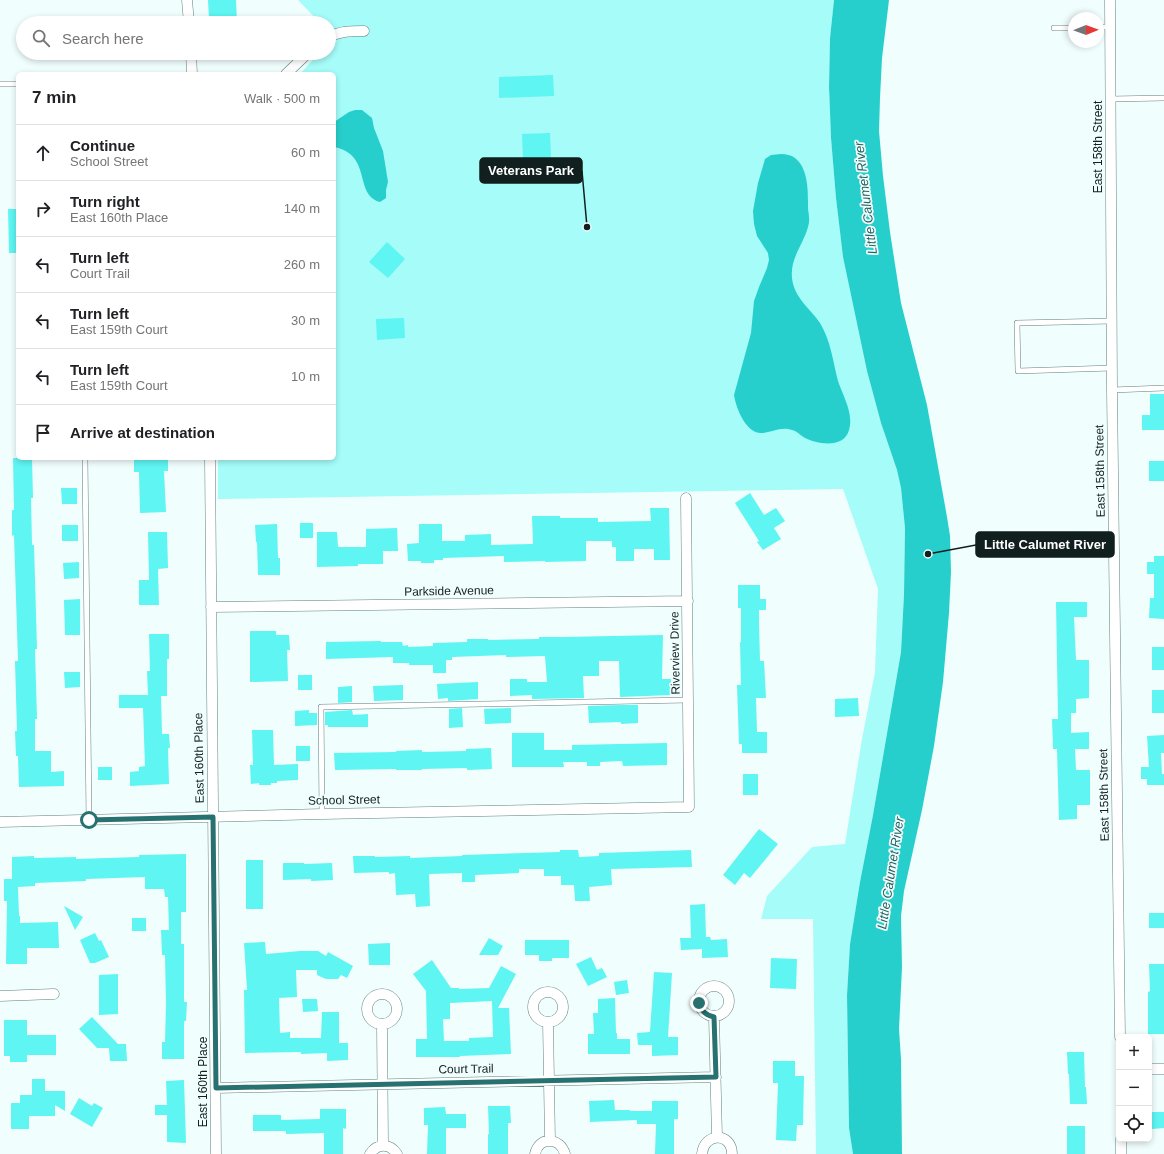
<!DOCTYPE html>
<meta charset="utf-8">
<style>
body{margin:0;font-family:Helvetica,sans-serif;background:#f6f6f6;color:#202124}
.controls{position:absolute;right:12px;bottom:12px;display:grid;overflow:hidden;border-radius:6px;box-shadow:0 2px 6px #0003}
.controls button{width:36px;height:36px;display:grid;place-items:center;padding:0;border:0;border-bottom:1px solid #e0e0e0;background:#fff;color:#202124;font:20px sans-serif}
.compass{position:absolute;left:1068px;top:12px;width:36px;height:36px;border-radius:50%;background:#fff;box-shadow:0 2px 6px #0003;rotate:89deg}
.stop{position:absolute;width:12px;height:12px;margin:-9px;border:3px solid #277170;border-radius:50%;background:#fff}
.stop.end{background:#277170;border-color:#fff;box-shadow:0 1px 4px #0008}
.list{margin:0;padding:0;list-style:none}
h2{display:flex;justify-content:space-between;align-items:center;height:52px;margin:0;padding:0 16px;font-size:17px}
h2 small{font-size:13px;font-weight:400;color:#757577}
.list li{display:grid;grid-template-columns:26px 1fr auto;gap:12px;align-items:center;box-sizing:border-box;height:56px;padding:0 16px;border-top:1px solid #e0e0e0}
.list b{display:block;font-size:15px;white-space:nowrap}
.list p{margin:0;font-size:13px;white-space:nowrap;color:#757577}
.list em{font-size:13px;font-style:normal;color:#757577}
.icon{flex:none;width:22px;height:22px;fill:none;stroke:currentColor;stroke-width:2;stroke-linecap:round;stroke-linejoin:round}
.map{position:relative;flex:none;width:1164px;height:1154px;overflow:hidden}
.search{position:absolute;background:#fff;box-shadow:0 2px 6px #0003;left:16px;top:16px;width:320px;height:44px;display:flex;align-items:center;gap:10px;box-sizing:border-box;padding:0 14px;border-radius:22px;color:#757577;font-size:15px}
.panel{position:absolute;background:#fff;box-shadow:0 2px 6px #0003;left:16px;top:72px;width:320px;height:388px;border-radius:6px}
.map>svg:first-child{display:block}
.green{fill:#a5fcf9}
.water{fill:#27cfcc}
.building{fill:#5ef5f2;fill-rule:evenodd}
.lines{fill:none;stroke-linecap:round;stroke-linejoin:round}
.service-casing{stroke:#61817f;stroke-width:6}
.minor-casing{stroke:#61817f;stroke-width:11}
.service{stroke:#fff;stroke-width:5}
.minor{stroke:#fff;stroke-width:10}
.route{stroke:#277170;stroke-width:5}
.labels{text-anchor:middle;stroke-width:3.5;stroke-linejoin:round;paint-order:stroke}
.street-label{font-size:12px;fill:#121f1f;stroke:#f0fefd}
.water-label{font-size:13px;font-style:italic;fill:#256261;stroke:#f0fefd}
.leader{fill:none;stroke:#121f1f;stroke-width:1.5}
.callout-dot{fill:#121f1f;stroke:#f0fefd;stroke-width:1.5}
.callout{fill:#121f1f;stroke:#121f1f;stroke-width:1.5}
.callout-label{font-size:13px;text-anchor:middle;font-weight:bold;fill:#fff}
</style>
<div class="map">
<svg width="1164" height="1154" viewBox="0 0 1164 1154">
<rect width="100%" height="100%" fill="#f0fefd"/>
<!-- green -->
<path class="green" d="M298 0H834L830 38 829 87 831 138 836 198 843 257 867 371 881 423 897 470 901 488 905 528 904 594 901 652 873 815 860 882 850 944 847 995 849 1128 853 1154H816L813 919H761L767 896 812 847 845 844 862 739 875 672 878 589 843 489 218 499V458H334V74H300L319 53H329V45L337 41 329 33V23H320Z"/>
<!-- water -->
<path class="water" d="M834 0H889L882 58 880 98 879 131 883 176 890 232 901 303 927 405 947 517 950 536 951 572 949 613 943 682 934 746 922 810 904 891 901 916 902 967 899 1029 901 1059 902 1154H853L849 1128 847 995 850 944 860 882 873 815 901 652 904 594 905 528 901 488 897 470 881 423 867 371 843 257 836 198 831 138 829 87 830 38Z
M355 110H362L372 118 374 128 383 151 388 182 386 190V198L380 202C353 194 373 155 334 147V122L349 112Z
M781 154C786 154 791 155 795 158 809 169 808 193 808 209 809 215 810 221 808 227 803 245 790 258 792 278 794 298 810 308 820 323 831 341 833 362 838 381 843 396 854 414 849 430 844 449 817 444 805 438 800 435 797 431 792 430 782 426 772 432 762 433 746 434 736 408 734 395L751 333 754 301 759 287 767 268 769 260 768 253 757 236 754 224 753 211 758 183 763 166 765 159 771 155Z"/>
<!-- building -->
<path class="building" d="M208 0H236L237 23H217L216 19H209Z
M553 75 554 96 499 98V77Z
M550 133 551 159 523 160 522 134Z
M8 209H18V253H9Z
M387 242 405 259 388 278 369 262Z
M404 318 405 338 377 340 376 319Z
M1150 394H1164V430H1142V415H1150Z
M13 458H32L33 498H31L32 545H34L37 649H35L37 719H35V751H51V772L64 771V786L19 787 18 756H16L15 731H17L15 661H18L14 535 12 536V510H14Z
M134 458H168V471H164L166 512 140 513 139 472H134Z
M1149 461H1164V481H1149Z
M61 488H77V504H62Z
M750 493 764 515 776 508 785 521 774 528 781 539 763 550 757 542 759 541 735 503Z
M650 508H669L670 560H654V549H634V561H616V547H612V541H586V561L545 562V561L504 562V556L443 558V560H434V563H421V561H408L407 544 419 543V524H442V541H465V535L491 534V545L533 544 532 516H560V518H598V522L651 521Z
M300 523H313V538H300Z
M277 524 278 558H280V575H258L257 542H256L255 525Z
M62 525H78V541H62Z
M397 528 398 551H383V564H358V566L317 567V532H337L338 547H366V529Z
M148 532H167L168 568 158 569 159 605H139V580H149Z
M1154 556H1164V619L1149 618 1150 598H1154V574H1147V562H1154Z
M79 562V578L64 579 63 563Z
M738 585H760V599H766V610H759V623L760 661H764L766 698H756L757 732H767V753H742V744H739L737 685H741L740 642H741V608H738Z
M80 599V635H65L64 600Z
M1056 602H1087V617H1074L1076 660H1089V698L1076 699V713H1071V733L1089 732V749H1075L1076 770H1090V805H1077V819L1059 820 1057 749H1053L1052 719H1058Z
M250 631H276V635H289L290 650H287L288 681 250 682Z
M149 634H169V659H167V696H161L162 734H169L170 748H168L169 784 130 786V772L139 771V767L145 766 143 708H119V695H148L147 671H150Z
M663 635 662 679H671V695L620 697 619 661H599V676H583L584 698 532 699V695L510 696V679H527V682H547L545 656 506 657V655L452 657V660H446V673H433V665H409V663H393V657L326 659V642L381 641V642H402L403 646 408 645V647L433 646V643L467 642V639H488V640L539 639V637H563Z
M1152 647H1164V670H1152Z
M64 672H80V687L65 688Z
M298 675H312V690H298Z
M478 682V699L448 701V698L438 699 437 684Z
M403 685V700L374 701 373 686Z
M352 686V702L338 703V687Z
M1152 690H1164V713H1152Z
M858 698 859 716 835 717V699Z
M621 705H638V723L621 724V722L589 723 588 706Z
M462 708 463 727 449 728V709Z
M511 708V723L485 724 484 709Z
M309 710V713H317V725L295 726V711Z
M352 710 353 715 368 714V727H328V725H325V712Z
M252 730H273L274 765 298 764V780L277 781V783H271V785H259V783L251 784 250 765H253Z
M512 733H544V750H572V745L667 743V765L623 766 622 761 600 762V766H587V762H563L564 767H512Z
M1164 735V753H1161L1162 774H1164V785H1147V779H1141V767H1149L1147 736Z
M296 746H310V761H296Z
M491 748 492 769 467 770V768L422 769V770H396V769L335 770 334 753 396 752V751L422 750V752L466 751V749Z
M98 767H112V780H98Z
M743 774H758V795H743Z
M759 829 778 844 750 878 744 873 735 885 723 875Z
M560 850H578L579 857 599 856V853L691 850 692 867 611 869 612 885 589 887 590 901H575L574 885H561V876H544V869H519V873L475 875V882H462V873L429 874 430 906 416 907 415 894 396 895 395 873 389 874V872L354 873 353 856H375V857L410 856V858L462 856V855L560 852Z
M186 854V912H181V944H184V1002H187L186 1021H184V1059H162V1042H165L166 1004 165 955H162L161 930H169L168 897H165L164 889H145V877L86 879V881L35 883V886L18 887 19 916H20V923L58 922 59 948H27V964H6L7 901H4V879H12V857L34 856V858L76 857V859L139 857V855Z
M246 860H263V909H246Z
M283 863H304V864L332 863 333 880 311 881V879L283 880Z
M705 904 706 937H710L711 940 727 939 728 957 702 958V949L681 950 680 938H691L690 905Z
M64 906 83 917 75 930Z
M1149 913H1164V928H1149Z
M132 918H146V931H132Z
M95 933 99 941 101 940 109 957 95 963H90L80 940Z
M489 938 503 946 498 955H479Z
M525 940H569V958H552V961H539V955H525Z
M265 942 266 954 300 951H318L326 956 328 952 353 966 347 978 341 975 338 979H326L317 975V970H296L297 997 279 998 280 1033 290 1032V1038H321L322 1012H339V1043H348V1060L327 1061V1053L301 1054V1052L245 1053 244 990H247L244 943Z
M390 943V965H369L368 944Z
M591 957 597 970 602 968 607 977 588 986 576 964Z
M771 958 797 959 796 989 770 988Z
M432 960 451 988H459V989L489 988 501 966 516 974 498 1008H509L511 1054 460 1056V1057H416V1039H427L426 991 413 974ZM492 1001 493 1037 469 1038V1041H444L443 1019H450V1003Z
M1149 964H1164V1034H1148V992L1150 991Z
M654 972 672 973 668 1037H678V1055L652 1056V1045H638L637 1033 650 1032Z
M118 974V1014L99 1015V975Z
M627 980 629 993 616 995 614 982Z
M615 998 616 1033H617V1039H630V1054H588V1034H594L593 1013H598V999Z
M302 999H317L318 1011 303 1012Z
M92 1017 118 1044H126L127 1061H110L109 1048H97L79 1029Z
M4 1020H27V1035H56V1055H27V1062H10V1056H4Z
M1067 1052H1084L1085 1087H1086L1087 1104H1070L1069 1074H1068Z
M773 1061H795V1076H804L803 1125H797L796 1141 776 1140 778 1083H773Z
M32 1079H45V1091H65V1111L55 1105V1116H29V1129H11V1103H20V1095H32Z
M184 1080 186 1143 167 1142V1115H155V1105H167L166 1081Z
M79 1098 92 1106 94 1103 103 1108 92 1127 70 1114Z
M614 1100 615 1110H630V1111H652V1101H678V1119H674V1154H655L656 1124H637V1120L590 1122 589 1101Z
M488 1106H510L511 1123H508V1154H488V1134H489Z
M445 1107 446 1114H466V1128H446V1154H427L428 1125H424V1108Z
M320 1109H346V1129L343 1128V1154H324V1133L286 1134V1131H253V1115H281V1120L320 1119Z
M1152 1112H1164V1128L1152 1129Z
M1067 1126H1085V1154H1067Z"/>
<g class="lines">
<!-- service casing -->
<g class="service-casing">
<path id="service" d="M1098 27H1110
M1054 28H1074
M0 84H18
M1111 99 1164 98
M1112 321 1017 323 1018 371 1112 368
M1112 390 1164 388
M85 458 89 820
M322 814 321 707 688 700"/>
</g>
<!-- minor casing -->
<g class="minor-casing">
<path id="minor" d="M187 0 189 23
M1110 0 1112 390 1120 1037
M329 37C340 31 351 31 364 31
M191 53 192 74
M286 74 308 53
M210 458 216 1154
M211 607 688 601
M0 822 322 814 689 807 686 498
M699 1001a15 15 0 1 1 30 0a15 15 0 1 1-30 0Z
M533 1007a15 15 0 1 1 30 0a15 15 0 1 1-30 0Z
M367 1009a15 15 0 1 1 30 0a15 15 0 1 1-30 0Z
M0 996 54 994
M714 1017 717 1137
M548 1022 550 1141
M382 1024 383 1145
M1149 1069H1164
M216 1088 716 1077
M1121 1139V1154
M370 1154C377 1143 390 1143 397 1154
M535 1154C539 1136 560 1137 565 1154
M702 1154C704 1132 732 1132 732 1154"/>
</g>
<!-- service -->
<use href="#service" class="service"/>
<!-- minor -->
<use href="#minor" class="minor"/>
</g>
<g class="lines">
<!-- route -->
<path class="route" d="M89 820 213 817 216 1088 716 1077 714 1017C706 1015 702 1012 699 1003"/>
</g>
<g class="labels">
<!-- street labels -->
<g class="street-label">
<text transform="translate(1098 147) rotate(-90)" y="4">East 158th Street</text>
<text transform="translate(1100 471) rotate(-91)" y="4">East 158th Street</text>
<text transform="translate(449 591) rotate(-1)" y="4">Parkside Avenue</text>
<text transform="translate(675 653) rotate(-91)" y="4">Riverview Drive</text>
<text transform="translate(199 758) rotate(-91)" y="4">East 160th Place</text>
<text transform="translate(1104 795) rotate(-91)" y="4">East 158th Street</text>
<text transform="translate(344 800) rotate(-1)" y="4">School Street</text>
<text transform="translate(466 1069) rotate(-1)" y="4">Court Trail</text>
<text transform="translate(203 1082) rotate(-90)" y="4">East 160th Place</text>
</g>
<!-- water labels -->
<g class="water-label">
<text transform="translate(865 198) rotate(-97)" y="5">Little Calumet River</text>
<text transform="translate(890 873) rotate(-81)" y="5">Little Calumet River</text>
</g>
</g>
<!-- callouts -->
<path class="leader" d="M587 227L582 171M928 554L976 545"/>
<g class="callout-dot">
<circle cx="587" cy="227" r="4"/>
<circle cx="928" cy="554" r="4"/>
</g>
<g class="callout">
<rect x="480" y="158" width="102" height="25" rx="4"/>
<rect x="976" y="532" width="138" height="25" rx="4"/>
</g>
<g class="callout-label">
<text x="531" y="175">Veterans Park</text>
<text x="1045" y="549">Little Calumet River</text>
</g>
</svg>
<div class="controls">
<button>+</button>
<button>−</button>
<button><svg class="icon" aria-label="locate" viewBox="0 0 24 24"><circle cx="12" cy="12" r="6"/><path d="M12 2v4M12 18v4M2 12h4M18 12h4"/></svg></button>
</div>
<svg class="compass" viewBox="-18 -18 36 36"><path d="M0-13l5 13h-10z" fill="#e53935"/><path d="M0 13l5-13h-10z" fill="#757577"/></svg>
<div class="stop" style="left:89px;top:820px"></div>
<div class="stop end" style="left:699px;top:1003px"></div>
<div class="search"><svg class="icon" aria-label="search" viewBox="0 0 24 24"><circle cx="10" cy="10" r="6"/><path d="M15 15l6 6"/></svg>Search here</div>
<section class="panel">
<h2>7 min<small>Walk · 500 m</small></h2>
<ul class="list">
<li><svg class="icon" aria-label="ahead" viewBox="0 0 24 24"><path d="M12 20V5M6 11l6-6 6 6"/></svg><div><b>Continue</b><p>School Street</p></div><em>60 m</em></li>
<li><svg class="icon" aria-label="right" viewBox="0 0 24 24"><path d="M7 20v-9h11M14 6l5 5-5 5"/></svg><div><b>Turn right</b><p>East 160th Place</p></div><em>140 m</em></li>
<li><svg class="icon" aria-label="left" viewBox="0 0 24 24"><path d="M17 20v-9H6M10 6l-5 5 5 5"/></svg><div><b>Turn left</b><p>Court Trail</p></div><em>260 m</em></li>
<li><svg class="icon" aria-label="left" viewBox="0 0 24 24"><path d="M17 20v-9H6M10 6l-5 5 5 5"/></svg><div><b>Turn left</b><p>East 159th Court</p></div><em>30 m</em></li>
<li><svg class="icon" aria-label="left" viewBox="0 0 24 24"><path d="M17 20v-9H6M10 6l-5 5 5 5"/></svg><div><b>Turn left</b><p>East 159th Court</p></div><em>10 m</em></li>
<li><svg class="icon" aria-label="arrive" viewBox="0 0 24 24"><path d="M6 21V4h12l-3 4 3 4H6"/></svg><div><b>Arrive at destination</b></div></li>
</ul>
</section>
</div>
